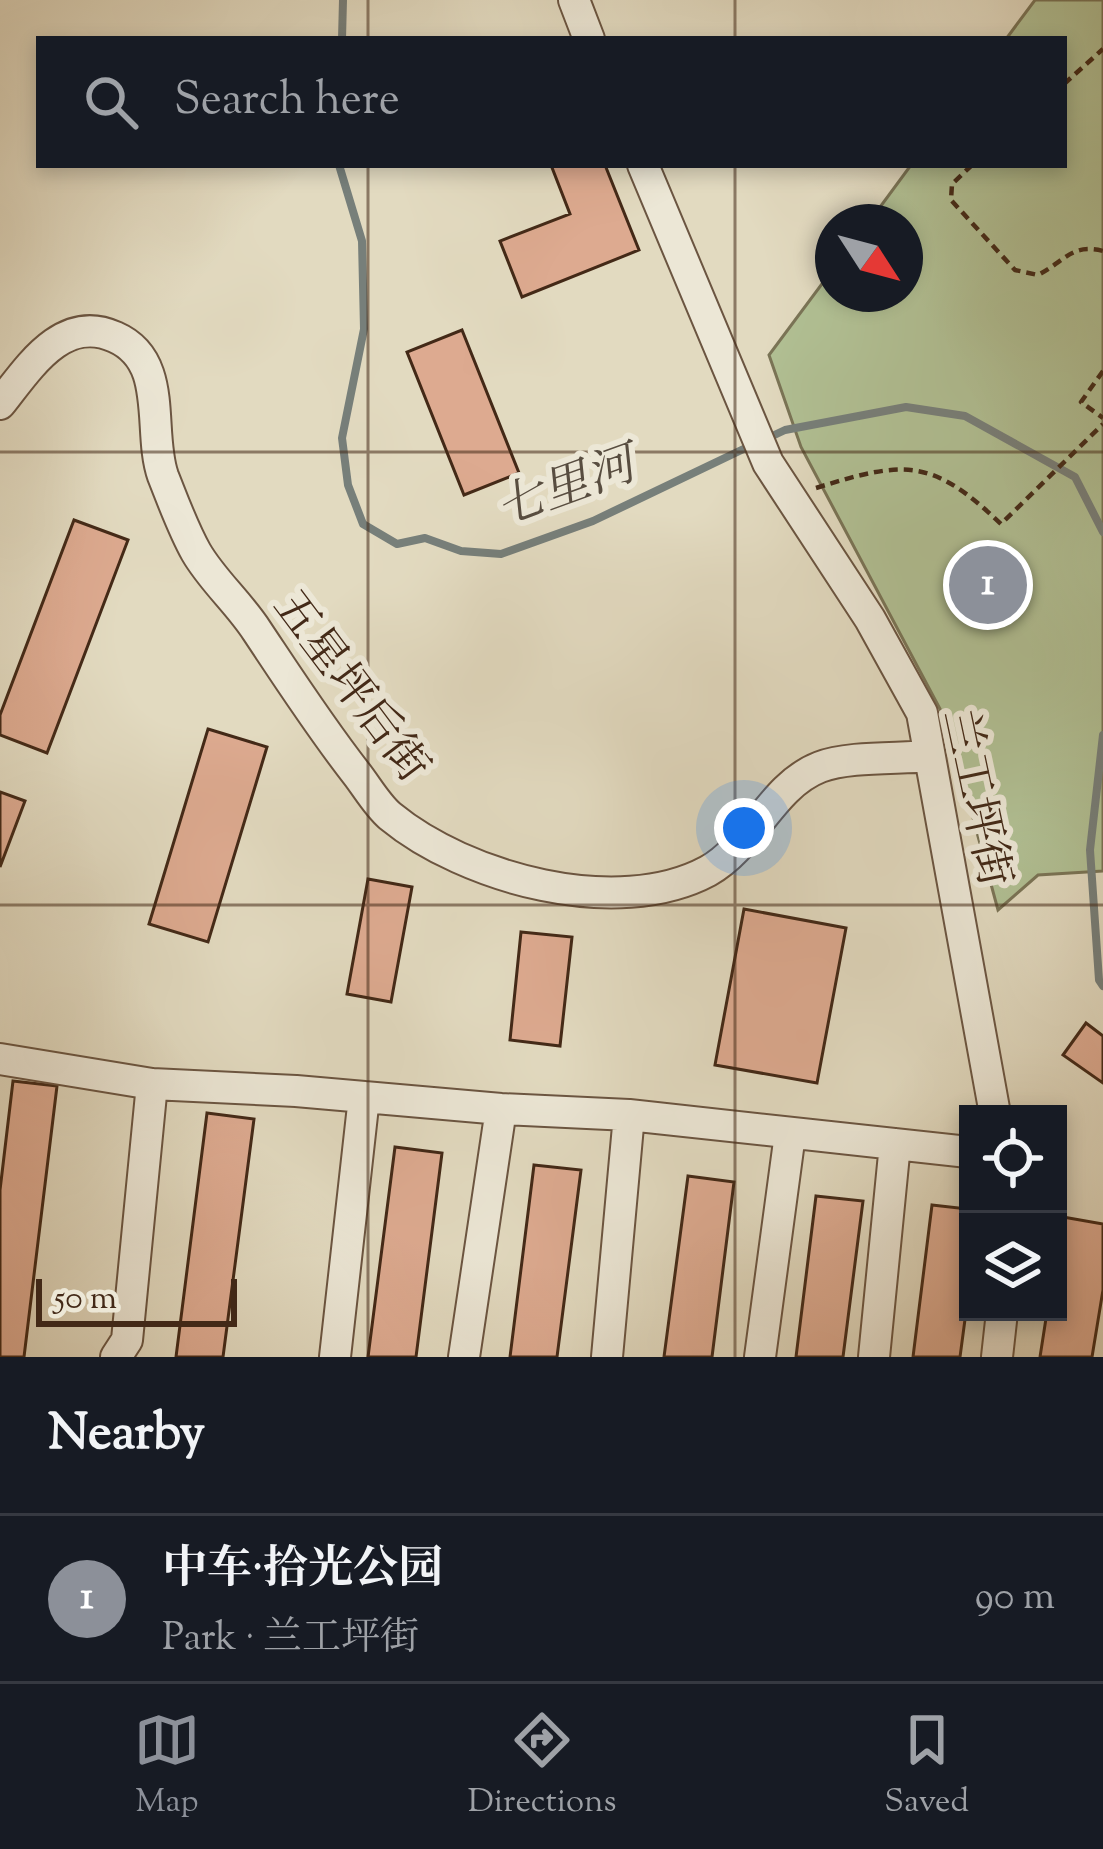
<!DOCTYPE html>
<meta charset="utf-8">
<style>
body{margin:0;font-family:"Sorts Mill Goudy","Noto Serif SC",serif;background:#20242c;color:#f1f3f6}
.controls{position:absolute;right:36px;bottom:36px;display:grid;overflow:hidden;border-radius:0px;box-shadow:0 6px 18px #0003}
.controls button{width:108px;height:108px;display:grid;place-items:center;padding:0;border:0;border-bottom:3px solid #363941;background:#171b24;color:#f1f3f6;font:60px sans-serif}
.compass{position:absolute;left:815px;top:204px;width:108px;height:108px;border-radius:50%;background:#171b24;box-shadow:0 6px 18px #0003;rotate:126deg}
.scale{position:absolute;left:36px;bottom:30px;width:201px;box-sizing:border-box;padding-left:12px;border:6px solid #432917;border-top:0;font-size:33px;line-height:42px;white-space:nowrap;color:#432917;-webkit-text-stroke:9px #ece7d6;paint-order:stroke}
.you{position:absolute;left:744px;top:828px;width:42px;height:42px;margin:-30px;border:9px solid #fff;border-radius:50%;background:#1a73e8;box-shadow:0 0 0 18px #1a73e833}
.badge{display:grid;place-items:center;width:78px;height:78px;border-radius:50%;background:#8c9099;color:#fff;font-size:39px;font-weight:700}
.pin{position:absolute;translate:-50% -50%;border:6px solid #fff;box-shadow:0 3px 12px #0006}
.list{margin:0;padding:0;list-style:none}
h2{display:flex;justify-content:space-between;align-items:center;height:156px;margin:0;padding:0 48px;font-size:51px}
h2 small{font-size:39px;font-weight:400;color:#9ea1a6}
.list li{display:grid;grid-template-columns:78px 1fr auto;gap:36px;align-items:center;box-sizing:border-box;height:168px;padding:0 48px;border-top:3px solid #363941}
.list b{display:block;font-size:45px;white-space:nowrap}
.list p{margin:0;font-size:39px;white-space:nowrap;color:#9ea1a6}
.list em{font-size:39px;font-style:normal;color:#9ea1a6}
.icon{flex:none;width:66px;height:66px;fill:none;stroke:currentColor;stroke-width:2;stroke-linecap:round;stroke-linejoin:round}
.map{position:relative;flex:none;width:1103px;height:1357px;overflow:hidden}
.search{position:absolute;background:#171b24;box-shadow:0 6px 18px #0003;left:36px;right:36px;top:36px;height:132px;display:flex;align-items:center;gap:30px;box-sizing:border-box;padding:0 42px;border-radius:0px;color:#9ea1a6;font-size:45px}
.sheet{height:324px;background:#171b24}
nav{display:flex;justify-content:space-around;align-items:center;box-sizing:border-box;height:168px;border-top:3px solid #363941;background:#171b24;font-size:33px;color:#9ea1a6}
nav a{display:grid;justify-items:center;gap:6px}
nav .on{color:#8c9099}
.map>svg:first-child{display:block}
.green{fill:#b1c094;stroke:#7a7456;stroke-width:3}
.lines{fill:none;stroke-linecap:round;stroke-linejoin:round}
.stream{stroke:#777f7a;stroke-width:8}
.building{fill:#ddaa90;stroke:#432917;stroke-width:3}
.minor-casing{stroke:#6b5541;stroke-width:34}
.path{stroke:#432917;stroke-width:4.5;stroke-dasharray:9 6;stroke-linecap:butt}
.minor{stroke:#ece7d6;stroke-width:30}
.grid{fill:none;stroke:#432917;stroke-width:3;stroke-opacity:0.55}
.labels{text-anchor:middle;stroke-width:12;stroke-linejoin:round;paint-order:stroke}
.street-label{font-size:45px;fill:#432917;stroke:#ece7d6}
.water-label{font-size:48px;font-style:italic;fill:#584d40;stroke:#ece7d6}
</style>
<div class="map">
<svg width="1103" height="1357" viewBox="0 0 1103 1357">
<rect width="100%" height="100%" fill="#e2dac0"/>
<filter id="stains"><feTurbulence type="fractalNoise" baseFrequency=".00167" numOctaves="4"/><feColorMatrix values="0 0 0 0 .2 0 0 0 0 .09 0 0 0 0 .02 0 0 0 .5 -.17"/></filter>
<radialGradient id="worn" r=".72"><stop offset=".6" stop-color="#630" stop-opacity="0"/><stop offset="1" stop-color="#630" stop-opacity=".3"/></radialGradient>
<!-- green -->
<path class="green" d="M1035 0H1103V871L1038 875 998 910 947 722 801 447 769 355 833 269V294H905V222H869L911 165H1064V39H1006Z"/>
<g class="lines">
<!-- stream -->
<path class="stream" d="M342 39 343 0
M339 165 362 241 364 329 342 438 348 485 363 524 397 544 425 538 461 551 501 554 593 521 754 444
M768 438 785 430 906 407 965 416 1075 477 1103 532
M1103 735 1090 850 1099 980 1103 986"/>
</g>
<!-- building -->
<path class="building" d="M551 165H605L639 250 522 297 500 241 570 214Z
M462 330 519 473 464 495 407 352Z
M74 520 128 540 47 753 0 735V715Z
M208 729 267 747 208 942 149 924Z
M0 792 25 801 0 867Z
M368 879 412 887 391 1002 347 994Z
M744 909 846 928 817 1083 715 1065Z
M521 932 572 937 560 1046 510 1040Z
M1086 1023 1103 1036V1083L1063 1055Z
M13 1081 57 1086 24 1357H0V1190Z
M207 1113 254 1119 223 1357H176Z
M395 1147 442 1153 416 1357H368Z
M534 1165 581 1170 557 1357H510Z
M688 1176 734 1182 712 1357H664Z
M816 1196 863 1201 843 1357H796Z
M932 1205 968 1209V1297L960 1357H913Z
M1063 1217 1103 1224V1290L1092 1357H1040L1047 1312H1058V1246Z"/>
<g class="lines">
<!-- minor casing -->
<g class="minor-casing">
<path id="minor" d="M574 0 589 39
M643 165 768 463 870 619 922 713 995 1114
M0 404C28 369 62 313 115 337 170 361 147 431 163 476 173 501 183 529 196 552 212 580 239 603 257 631 289 679 320 727 356 773 367 787 377 805 390 816 465 878 617 920 708 871 753 846 771 786 820 767 848 756 899 759 929 756
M0 1059 152 1084 296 1091 501 1109 629 1115 968 1152
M116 1357 127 1340 152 1084
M335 1357 364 1097
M464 1357 501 1109
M607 1357 629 1115
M760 1357 790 1134
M874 1357 895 1144
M997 1357 1002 1312"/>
</g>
<!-- path -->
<path class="path" d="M1064 84 1103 49
M972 165 952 184 951 200 1015 270 1038 275C1064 262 1071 243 1103 251
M1103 371 1081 402 1103 418
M816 488C905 460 932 458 1001 524L1103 424"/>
<!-- minor -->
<use href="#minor" class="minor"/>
</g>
<!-- grid -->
<path class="grid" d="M368 0V39M735 0V39M368 165V1357M735 165V1357M0 452H1103M0 905H1103"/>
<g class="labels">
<!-- street labels -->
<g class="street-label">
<text transform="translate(353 685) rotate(53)" y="16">五星坪后街</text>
<text transform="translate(979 797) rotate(78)" y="16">兰工坪街</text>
</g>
<!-- water labels -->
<g class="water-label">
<text transform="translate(565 485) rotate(-20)" y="17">七里河</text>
</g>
</g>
<rect width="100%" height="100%" filter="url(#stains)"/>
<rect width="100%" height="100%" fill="url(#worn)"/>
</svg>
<div class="controls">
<button><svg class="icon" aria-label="locate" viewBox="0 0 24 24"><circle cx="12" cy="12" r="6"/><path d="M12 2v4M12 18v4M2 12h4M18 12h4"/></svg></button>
<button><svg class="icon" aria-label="layers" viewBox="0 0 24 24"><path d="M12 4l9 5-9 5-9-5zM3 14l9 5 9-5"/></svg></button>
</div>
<svg class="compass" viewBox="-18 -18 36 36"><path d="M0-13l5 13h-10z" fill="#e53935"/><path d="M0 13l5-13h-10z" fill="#9ea1a6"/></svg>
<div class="scale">50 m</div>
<div class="you"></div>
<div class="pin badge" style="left:988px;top:585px">1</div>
<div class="search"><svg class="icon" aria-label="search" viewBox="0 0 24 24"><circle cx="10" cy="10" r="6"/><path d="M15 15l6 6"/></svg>Search here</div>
</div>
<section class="sheet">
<h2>Nearby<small></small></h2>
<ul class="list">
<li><span class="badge">1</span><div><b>中车·拾光公园</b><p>Park · 兰工坪街</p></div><em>90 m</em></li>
</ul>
</section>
<nav>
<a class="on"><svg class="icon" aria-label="map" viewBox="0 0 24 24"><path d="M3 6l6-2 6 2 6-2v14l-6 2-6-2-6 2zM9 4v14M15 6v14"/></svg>Map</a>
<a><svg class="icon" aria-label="directions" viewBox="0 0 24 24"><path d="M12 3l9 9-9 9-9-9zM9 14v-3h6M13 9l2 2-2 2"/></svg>Directions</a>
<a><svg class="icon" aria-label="saved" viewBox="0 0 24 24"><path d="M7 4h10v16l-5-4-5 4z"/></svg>Saved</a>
</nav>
